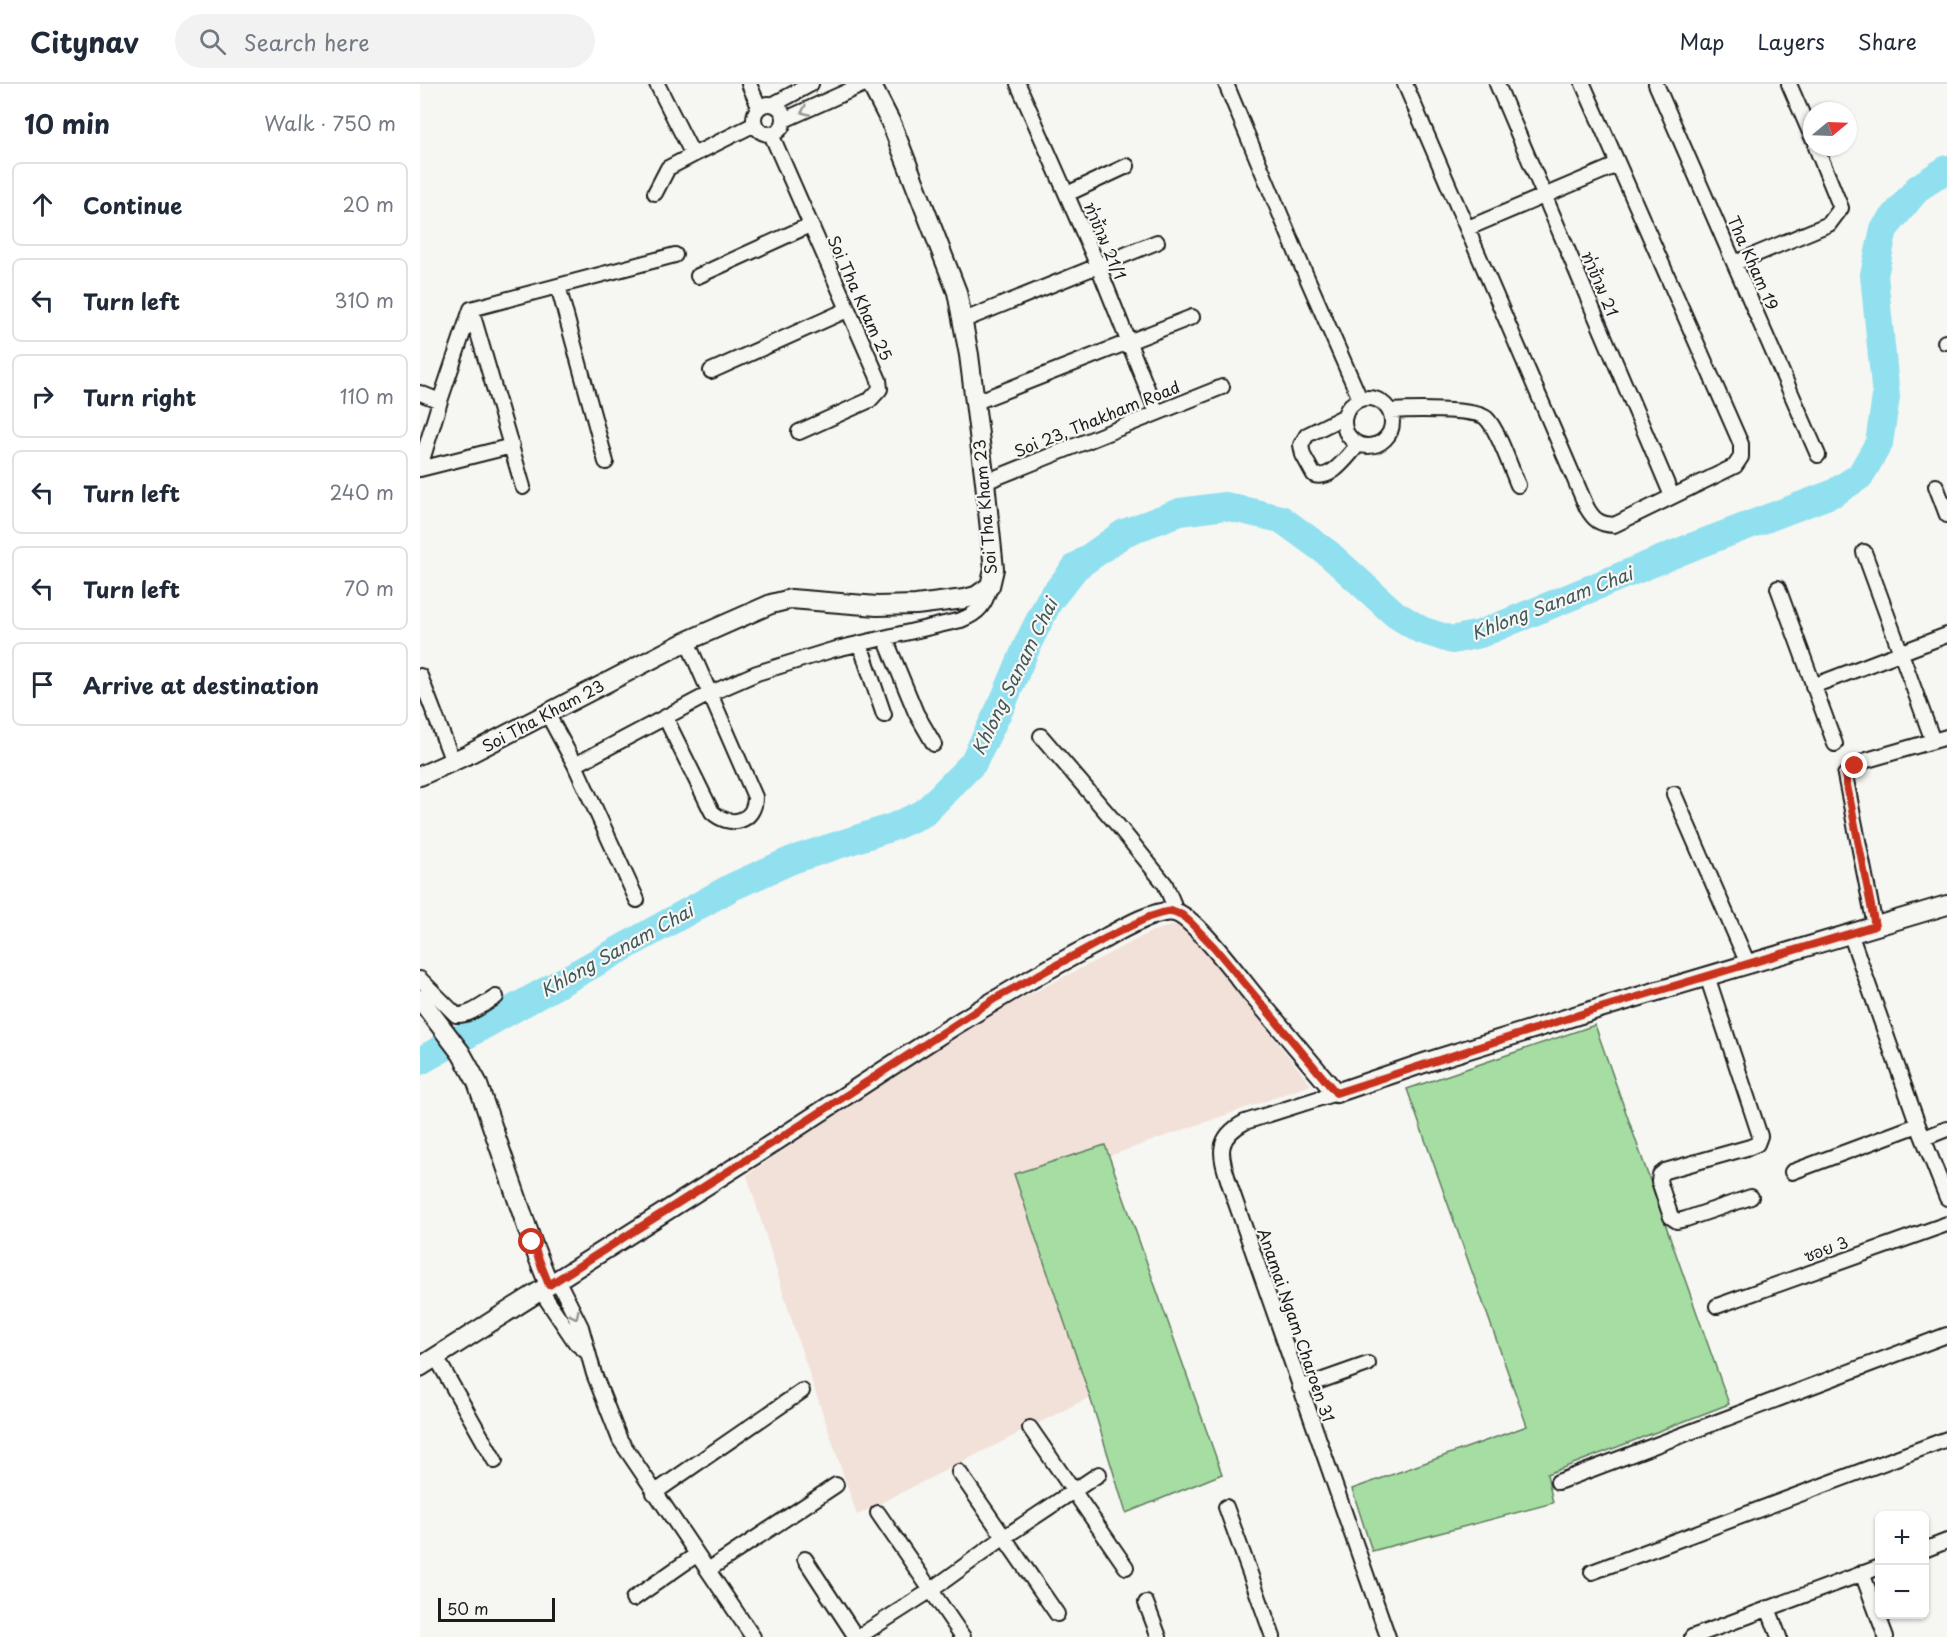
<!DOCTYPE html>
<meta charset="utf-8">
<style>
body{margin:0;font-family:"Playpen Sans","Playpen Sans Thai",sans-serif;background:#f2f2f3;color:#1f2937}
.controls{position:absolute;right:18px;bottom:18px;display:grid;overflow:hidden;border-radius:9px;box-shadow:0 2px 4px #0004}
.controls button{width:54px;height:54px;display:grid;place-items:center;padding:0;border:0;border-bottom:2px solid #e0e1e3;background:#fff;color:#1f2937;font:30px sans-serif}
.compass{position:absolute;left:1383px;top:18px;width:54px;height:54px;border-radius:50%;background:#fff;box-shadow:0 2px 4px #0004;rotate:71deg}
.scale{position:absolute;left:18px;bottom:15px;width:117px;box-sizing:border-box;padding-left:6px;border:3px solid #1c1c1c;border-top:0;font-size:16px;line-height:21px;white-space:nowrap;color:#1c1c1c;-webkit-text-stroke:4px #f6f6f2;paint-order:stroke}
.stop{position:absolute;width:18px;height:18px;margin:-14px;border:4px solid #c8321e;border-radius:50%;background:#fff}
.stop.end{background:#c8321e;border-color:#fff;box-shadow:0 2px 6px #0008}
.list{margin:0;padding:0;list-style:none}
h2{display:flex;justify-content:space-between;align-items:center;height:78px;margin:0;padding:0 24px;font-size:26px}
h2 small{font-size:20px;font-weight:400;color:#747a83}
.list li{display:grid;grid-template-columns:39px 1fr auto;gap:18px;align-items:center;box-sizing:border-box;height:84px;margin:0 12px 12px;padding:0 12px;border:2px solid #e0e1e3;border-radius:9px}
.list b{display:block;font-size:22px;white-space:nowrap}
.list em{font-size:20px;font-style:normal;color:#747a83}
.icon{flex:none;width:33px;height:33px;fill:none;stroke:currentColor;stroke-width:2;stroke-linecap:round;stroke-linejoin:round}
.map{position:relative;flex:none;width:1527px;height:1553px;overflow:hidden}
header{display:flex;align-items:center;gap:36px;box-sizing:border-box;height:84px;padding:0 30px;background:#fff;border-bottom:2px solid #e0e1e3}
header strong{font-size:28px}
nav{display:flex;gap:33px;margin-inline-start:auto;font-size:21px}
.search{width:420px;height:54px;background:#f2f2f3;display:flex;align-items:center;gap:15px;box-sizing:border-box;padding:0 21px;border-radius:33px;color:#747a83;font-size:22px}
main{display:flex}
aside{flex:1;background:#fff}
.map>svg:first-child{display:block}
.built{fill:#f2e1d9}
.green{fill:#a5dda2;stroke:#607c5f;stroke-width:1.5}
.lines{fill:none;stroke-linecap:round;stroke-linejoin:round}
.river{stroke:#91e0ef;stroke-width:28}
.minor-casing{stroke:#1c1c1c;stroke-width:18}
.tertiary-casing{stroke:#1c1c1c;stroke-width:22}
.minor{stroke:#f6f6f2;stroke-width:14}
.tertiary{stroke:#f6f6f2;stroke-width:18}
.oneway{stroke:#949492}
.route{stroke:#c8321e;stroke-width:8}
.labels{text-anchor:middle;stroke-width:4.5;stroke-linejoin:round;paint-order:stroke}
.street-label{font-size:16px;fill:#1c1c1c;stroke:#f6f6f2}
.water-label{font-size:18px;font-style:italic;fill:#3f575b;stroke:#f6f6f2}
</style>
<header>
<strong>Citynav</strong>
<div class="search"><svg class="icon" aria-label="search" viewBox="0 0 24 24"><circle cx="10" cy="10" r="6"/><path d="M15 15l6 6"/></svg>Search here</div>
<nav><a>Map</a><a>Layers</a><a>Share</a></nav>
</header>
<main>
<aside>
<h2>10 min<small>Walk · 750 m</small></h2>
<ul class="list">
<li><svg class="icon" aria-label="ahead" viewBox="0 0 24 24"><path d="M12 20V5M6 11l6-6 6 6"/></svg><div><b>Continue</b></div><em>20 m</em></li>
<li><svg class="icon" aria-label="left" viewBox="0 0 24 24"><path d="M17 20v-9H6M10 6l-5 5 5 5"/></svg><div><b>Turn left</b></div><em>310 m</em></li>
<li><svg class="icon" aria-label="right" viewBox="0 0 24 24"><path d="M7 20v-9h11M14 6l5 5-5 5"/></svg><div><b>Turn right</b></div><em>110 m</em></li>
<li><svg class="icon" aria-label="left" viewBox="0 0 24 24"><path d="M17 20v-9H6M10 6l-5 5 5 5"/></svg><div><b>Turn left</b></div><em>240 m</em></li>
<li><svg class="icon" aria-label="left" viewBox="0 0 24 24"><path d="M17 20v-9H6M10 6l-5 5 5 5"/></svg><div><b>Turn left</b></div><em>70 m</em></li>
<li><svg class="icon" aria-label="arrive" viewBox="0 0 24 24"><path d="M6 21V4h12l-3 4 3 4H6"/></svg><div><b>Arrive at destination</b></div></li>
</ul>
</aside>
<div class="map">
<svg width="1527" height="1553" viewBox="0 0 1527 1553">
<rect width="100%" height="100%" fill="#f6f6f2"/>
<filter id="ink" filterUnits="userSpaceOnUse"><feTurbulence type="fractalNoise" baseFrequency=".0167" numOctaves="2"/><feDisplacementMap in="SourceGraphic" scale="12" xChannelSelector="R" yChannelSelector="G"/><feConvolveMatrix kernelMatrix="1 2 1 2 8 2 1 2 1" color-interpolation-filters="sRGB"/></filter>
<g filter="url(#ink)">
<!-- built -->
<path class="built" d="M758 840 779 858 891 1001 689 1072 684 1061 594 1090 670 1313 437 1431 378 1256 327 1091 545 944 733 847Z"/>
<!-- green -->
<path class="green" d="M1175 941 1309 1320 1127 1390 1133 1419 952 1467 932 1405 1107 1342 987 1005Z
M685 1061 802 1390 706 1429 670 1313 594 1090Z"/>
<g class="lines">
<!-- river -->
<path class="river" d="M0 977 312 803 372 776 473 743 504 729 553 679 584 616 609 557 629 517 656 483 704 449 760 428 805 422 861 435 909 470 975 530 1001 546 1032 556 1060 550 1274 462 1414 409 1440 392 1459 359 1466 313 1454 191 1464 145 1498 104 1527 85"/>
<!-- minor casing -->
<g class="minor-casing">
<path id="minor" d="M237 0 273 71 335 40
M329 0 339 23
M598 0 678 182 737 329
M806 0 881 180 940 315
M985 0 1167 424C1174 436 1179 440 1194 441L1315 382 1321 373V360L1163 0
M1077 0 1252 412
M1236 0 1398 371
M1369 0 1392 53
M354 20 391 0
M334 35a15 15 0 1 1 30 0a15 15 0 1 1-30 0Z
M364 36 444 0
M351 50 459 296 460 305 450 316 379 348
M235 109 248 84 273 71
M647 110 707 82
M1048 144 1197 81
M1315 179 1409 140 1421 124 1396 63
M278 192 390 141
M138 202 186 378
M51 225 255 171
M51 225 103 403
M544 236 737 158
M1525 258H1527
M291 287 427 226
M0 309 20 317
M924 338a24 24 0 1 1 48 0a24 24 0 1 1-48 0Z
M556 318 772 233
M970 327C987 326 1056 324 1066 334 1078 345 1091 385 1098 401
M925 332 887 351 881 361 883 371 894 391C913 396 927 372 939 360
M0 383 20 317 51 225
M0 385 92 362
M565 398 802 303
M1516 402 1527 431
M1444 468 1513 657
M1358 504 1415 660
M465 554 496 629 514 660
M440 560 464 631
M0 592 33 678
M1393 602 1527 551
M127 629 155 681 217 816
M246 635 292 728C309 744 335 739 335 713L267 557
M621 652 700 744 745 800 753 819V827
M155 681 289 610 337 589 412 566 541 536C559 529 565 521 570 502
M1254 710 1328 880
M1455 842 1425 691 1435 682 1447 676 1527 653
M1430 849 1498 1041 1527 1114
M1287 892 1340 1052 1337 1060 1330 1063 1245 1087 1240 1091 1239 1097 1251 1133 1257 1137 1266 1135 1331 1113
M0 895 36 931C50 932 64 920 76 913
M916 1009 825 1038C793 1055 801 1073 810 1102L968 1553
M1504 1054 1527 1045
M1372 1088 1498 1041
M137 1195 161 1243 174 1290 200 1356 333 1553
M121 1207 156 1259 167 1268
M1297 1222 1527 1140
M16 1273 75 1377
M880 1304 948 1280
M610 1344 706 1483
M539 1388 637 1530
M1138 1398 1527 1251
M234 1409 382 1307
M806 1423 853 1553
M458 1429 543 1553
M1504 1466 1527 1457
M385 1475 436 1553
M288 1486 416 1401
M1172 1488 1527 1355
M1442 1489 1466 1553
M213 1515 276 1471
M726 1519 739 1553
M1348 1524 1359 1553
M438 1553 510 1507 583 1454 679 1390
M1272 1553 1460 1483"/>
</g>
<!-- tertiary casing -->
<g class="tertiary-casing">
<path id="tertiary" d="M0 692 47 671 267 557 351 520 371 515 457 522 496 521 544 515 556 512 570 502 574 485 565 398 549 271 537 208 472 41 451 0
M0 915 41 969 57 998 112 1158 129 1201
M0 1283C108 1214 217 1146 325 1077 441 1003 550 926 671 862 690 852 734 824 754 828 775 832 823 900 839 918 865 948 890 979 916 1009L1007 978 1177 925 1527 821"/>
</g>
<!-- minor -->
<use href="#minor" class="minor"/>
<!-- tertiary -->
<use href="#tertiary" class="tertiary"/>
</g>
<!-- one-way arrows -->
<defs><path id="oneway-chevron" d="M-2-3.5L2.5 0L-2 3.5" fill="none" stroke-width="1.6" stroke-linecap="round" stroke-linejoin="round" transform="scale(1.5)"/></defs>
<g class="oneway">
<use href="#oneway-chevron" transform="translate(385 27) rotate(156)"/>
<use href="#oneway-chevron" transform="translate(155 1231) rotate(64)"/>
</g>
</g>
<g class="lines" filter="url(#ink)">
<!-- route -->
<path class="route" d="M112 1158 129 1201 376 1044 576 914 686 854 729 833 742 829 753 827 762 831 771 839 794 863 916 1009 1177 925 1455 842 1425 691 1435 682"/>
</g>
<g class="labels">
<!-- street labels -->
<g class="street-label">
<text transform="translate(685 157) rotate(67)" y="6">ท่าข้าม 21/1</text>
<text transform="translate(1333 179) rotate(66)" y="6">Tha Kham 19</text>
<text transform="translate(1180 200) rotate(67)" y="6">ท่าข้าม 21</text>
<text transform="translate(440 214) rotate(66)" y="6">Soi Tha Kham 25</text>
<text transform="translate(677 335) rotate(-22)" y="6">Soi 23, Thakham Road</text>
<text transform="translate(565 423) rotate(-95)" y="6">Soi Tha Kham 23</text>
<text transform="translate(123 632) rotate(-28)" y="6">Soi Tha Kham 23</text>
<text transform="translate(1406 1165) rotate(-20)" y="6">ซอย 3</text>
<text transform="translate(876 1241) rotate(71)" y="6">Anamai Ngam Charoen 31</text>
</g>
<!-- water labels -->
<g class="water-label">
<text transform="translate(1132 520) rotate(-21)" y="6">Khlong Sanam Chai</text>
<text transform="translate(595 593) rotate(-64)" y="6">Khlong Sanam Chai</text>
<text transform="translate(197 867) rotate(-29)" y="6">Khlong Sanam Chai</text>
</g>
</g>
</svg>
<div class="controls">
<button>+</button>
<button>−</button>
</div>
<svg class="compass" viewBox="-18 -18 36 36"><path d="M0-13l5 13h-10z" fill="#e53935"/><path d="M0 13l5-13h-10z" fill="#747a83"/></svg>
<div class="scale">50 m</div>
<div class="stop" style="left:112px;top:1158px"></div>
<div class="stop end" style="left:1435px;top:682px"></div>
</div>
</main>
